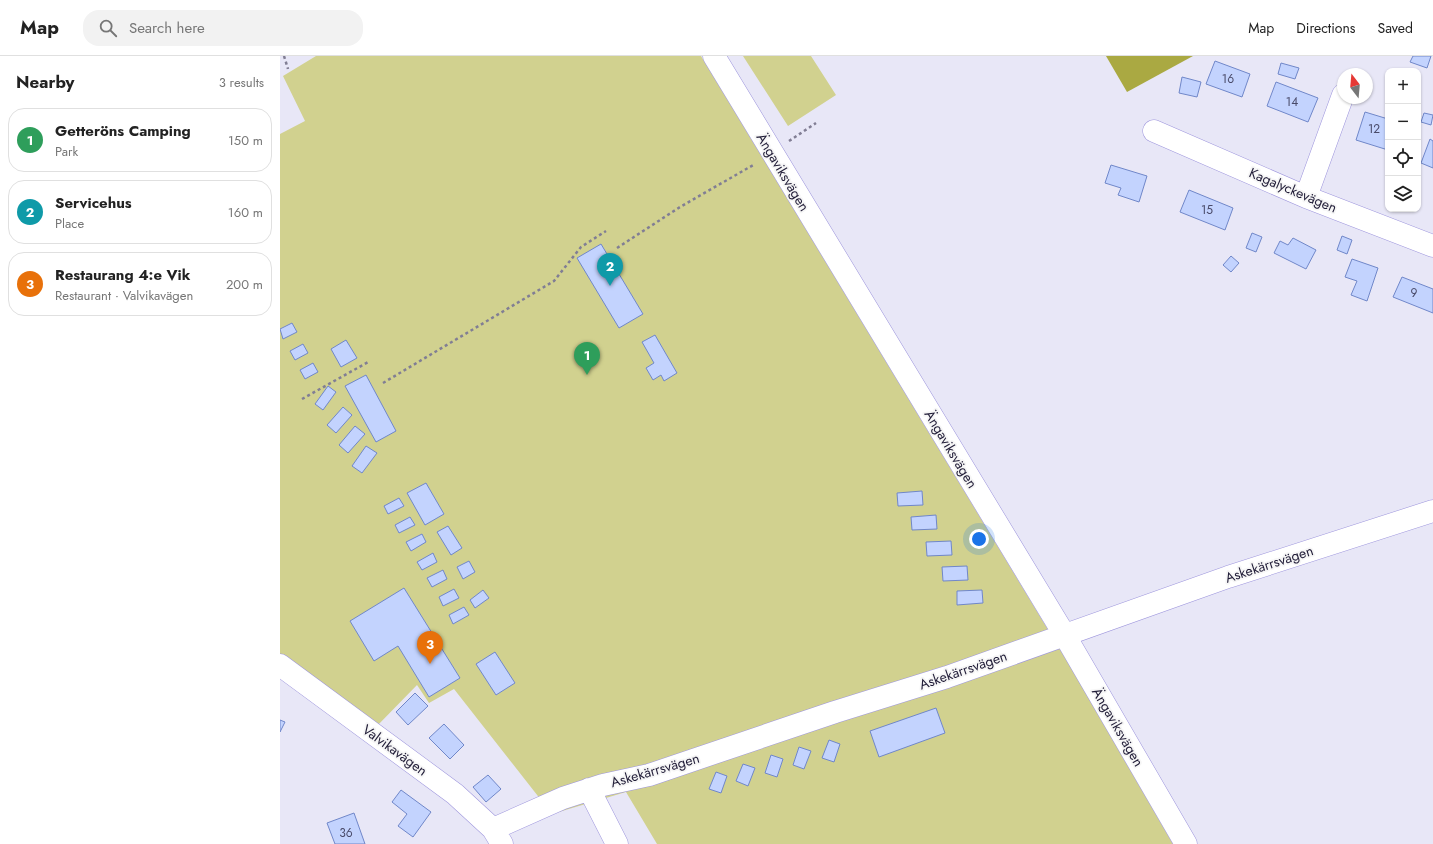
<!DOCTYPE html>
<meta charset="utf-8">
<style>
body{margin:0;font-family:Jost,sans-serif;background:#f2f2f2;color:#222}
.controls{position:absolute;right:12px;top:12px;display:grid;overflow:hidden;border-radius:8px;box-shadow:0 1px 3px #0004}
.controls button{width:36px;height:36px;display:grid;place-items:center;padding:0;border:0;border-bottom:1px solid #e0e0e0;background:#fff;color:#222;font:20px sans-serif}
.compass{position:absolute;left:1057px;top:12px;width:36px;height:36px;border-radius:50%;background:#fff;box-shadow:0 1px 3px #0004;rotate:344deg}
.you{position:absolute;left:699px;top:483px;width:14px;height:14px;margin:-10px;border:3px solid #fff;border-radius:50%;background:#1a73e8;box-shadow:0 0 0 6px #1a73e833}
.badge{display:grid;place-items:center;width:26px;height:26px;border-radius:50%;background:#ea580c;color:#fff;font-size:13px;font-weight:700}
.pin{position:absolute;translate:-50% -33px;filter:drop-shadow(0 1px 2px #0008)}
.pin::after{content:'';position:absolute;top:21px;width:14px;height:12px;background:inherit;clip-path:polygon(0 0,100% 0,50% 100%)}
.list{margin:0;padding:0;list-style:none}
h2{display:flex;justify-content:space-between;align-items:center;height:52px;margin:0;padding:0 16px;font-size:17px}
h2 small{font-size:13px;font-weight:400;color:#767676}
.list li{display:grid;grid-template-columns:26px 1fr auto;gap:12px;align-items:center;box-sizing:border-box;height:64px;margin:0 8px 8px;padding:0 8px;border:1px solid #e0e0e0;border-radius:16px}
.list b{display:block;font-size:15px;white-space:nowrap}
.list p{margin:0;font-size:13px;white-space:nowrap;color:#767676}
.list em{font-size:13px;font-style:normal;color:#767676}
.icon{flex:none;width:22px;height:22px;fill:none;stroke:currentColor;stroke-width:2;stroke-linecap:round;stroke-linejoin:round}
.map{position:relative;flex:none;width:1153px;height:788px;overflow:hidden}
header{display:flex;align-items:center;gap:24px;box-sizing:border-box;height:56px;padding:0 20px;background:#fff;border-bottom:1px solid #e0e0e0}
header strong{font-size:19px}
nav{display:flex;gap:22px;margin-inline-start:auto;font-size:14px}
.search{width:280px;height:36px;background:#f2f2f2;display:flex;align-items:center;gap:10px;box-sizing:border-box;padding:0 14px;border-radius:16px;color:#767676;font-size:15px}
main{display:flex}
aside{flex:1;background:#fff}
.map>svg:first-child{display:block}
.green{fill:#d1d18f}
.forest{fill:#aaa942}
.building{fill:#c3d3fe;stroke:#7087c9}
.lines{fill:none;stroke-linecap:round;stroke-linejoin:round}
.minor-casing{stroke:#9e96dd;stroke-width:23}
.path{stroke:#817e94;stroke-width:2.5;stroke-dasharray:3 3;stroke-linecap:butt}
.minor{stroke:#fff;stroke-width:22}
.labels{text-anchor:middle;stroke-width:3.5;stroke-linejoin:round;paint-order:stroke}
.number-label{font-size:12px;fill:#494a69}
.street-label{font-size:14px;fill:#201c37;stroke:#f6f6f6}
</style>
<header>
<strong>Map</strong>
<div class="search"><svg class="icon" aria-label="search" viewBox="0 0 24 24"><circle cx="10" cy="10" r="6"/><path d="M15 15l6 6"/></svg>Search here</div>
<nav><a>Map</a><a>Directions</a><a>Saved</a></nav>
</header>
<main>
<aside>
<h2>Nearby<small>3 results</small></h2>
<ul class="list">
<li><span class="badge" style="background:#2e9e5b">1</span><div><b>Getteröns Camping</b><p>Park</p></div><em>150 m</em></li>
<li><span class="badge" style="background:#0f9aa8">2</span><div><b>Servicehus</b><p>Place</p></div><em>160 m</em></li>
<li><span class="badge" style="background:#e8710a">3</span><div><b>Restaurang 4:e Vik</b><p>Restaurant · Valvikavägen</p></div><em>200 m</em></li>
</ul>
</aside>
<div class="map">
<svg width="1153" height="788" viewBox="0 0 1153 788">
<rect width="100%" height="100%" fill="#e8e7f7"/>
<!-- green -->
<path class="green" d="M36 0H421L787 605 893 788H377L346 736 272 758 174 633 149 647 137 629 96 671 0 599V78L25 65 3 20Z
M463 0H531L556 39 508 70Z"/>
<!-- forest -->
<path class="forest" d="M826 0H913L847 36Z"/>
<!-- building -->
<path class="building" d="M1133 0H1151L1147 12 1130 6Z
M935 5 970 18 962 41 926 28Z
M1001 7 1019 12 1015 23 998 18Z
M902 21 921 26 917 41 899 37Z
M996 26 1038 42 1028 66 987 50Z
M1085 56 1108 63V94L1076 84Z
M1144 57 1153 59 1151 69 1141 66Z
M1150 83 1153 85V112L1141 107Z
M831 109 867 120 859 146 838 139 841 132 825 127Z
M909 134 953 152 945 174 900 156Z
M972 177 982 181 976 196 966 192Z
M1062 180 1072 184 1067 198 1057 194Z
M1013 182 1036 194 1026 213 994 197 1000 185 1008 189Z
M321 188 363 258 339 272 297 202Z
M951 200 959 207 951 216 943 209Z
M1072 203 1098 212 1087 245 1071 239 1077 225 1065 221Z
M1122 221 1153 233V257L1113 241Z
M12 267 17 276 3 283 0 273Z
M375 279 397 317 384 325 381 319 373 324 366 312 374 307 362 286Z
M66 284 77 302 61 311 51 293Z
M23 288 28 297 15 304 10 295Z
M33 307 38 316 25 323 20 314Z
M86 319 116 375 96 386 65 330Z
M48 330 56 336 43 354 35 348Z
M63 351 72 359 56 377 47 369Z
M75 370 85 378 68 397 59 389Z
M86 390 97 397 82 417 72 410Z
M146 427 164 458 145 469 127 437Z
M642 435 643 449 618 450 617 437Z
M119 442 124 450 108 458 104 450Z
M656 459 657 473 632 474 631 461Z
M130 461 135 469 119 477 115 469Z
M168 470 182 492 171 499 157 476Z
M142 478 146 486 131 495 126 486Z
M671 485 672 499 647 500 646 486Z
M153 497 157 506 142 514 137 506Z
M189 505 195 516 183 523 177 511Z
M687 510 688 524 663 525 662 511Z
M163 514 167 523 152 531 147 522Z
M124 532 180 622 149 641 118 590 94 605 70 565Z
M174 533 179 542 163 550 159 541Z
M203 534 209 542 195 552 190 544Z
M702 534 703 547 677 549V535Z
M184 551 189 559 173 568 169 559Z
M215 596 235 627 216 639 196 608Z
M135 637 148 650 128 669 116 656Z
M656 652 665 677 599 701 590 675Z
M0 664 5 666 0 676Z
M164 668 184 689 170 703 149 682Z
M549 684 560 688 554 706 542 702Z
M519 691 531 695 524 713 513 709Z
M491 699 503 703 497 721 485 717Z
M463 708 475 712 468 730 456 725Z
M436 716 447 720 441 737 429 733Z
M208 719 221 733 206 746 193 731Z
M121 734 151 756 133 781 118 770 127 758 112 746Z
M74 757 85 788H55L47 767Z"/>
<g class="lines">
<!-- minor casing -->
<g class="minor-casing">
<path id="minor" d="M434 0 784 578 906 788
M874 75 1026 141 1153 190
M1026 141 1063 39
M0 609 175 738 213 773 222 788
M309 733 337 788
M213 773 283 742 323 729 369 719 555 656 667 621 948 521 1153 455"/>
</g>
<!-- path -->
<path class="path" d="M4 0 8 13
M509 85 536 67
M337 192 400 151 475 108
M103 327 274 225 301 191 326 175
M22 343 90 305"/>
<!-- minor -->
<use href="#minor" class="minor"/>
</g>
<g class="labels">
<!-- number labels -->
<g class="number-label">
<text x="948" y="27">16</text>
<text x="1012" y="50">14</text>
<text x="1094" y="77">12</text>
<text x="927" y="158">15</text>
<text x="1134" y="241">9</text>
<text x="66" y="781">36</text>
</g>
<!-- street labels -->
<g class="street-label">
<text transform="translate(503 116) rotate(59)" y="5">Ängaviksvägen</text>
<text transform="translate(1013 134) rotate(23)" y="5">Kagalyckevägen</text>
<text transform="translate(671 393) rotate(59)" y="5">Ängaviksvägen</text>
<text transform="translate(989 508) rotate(-18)" y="5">Askekärrsvägen</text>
<text transform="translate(683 614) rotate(-19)" y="5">Askekärrsvägen</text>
<text transform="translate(838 671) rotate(60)" y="5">Ängaviksvägen</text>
<text transform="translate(115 694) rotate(36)" y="5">Valvikavägen</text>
<text transform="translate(375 714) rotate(-16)" y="5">Askekärrsvägen</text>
</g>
</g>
</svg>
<div class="controls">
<button>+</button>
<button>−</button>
<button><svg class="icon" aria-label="locate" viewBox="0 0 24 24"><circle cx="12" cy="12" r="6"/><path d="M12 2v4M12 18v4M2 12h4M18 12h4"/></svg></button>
<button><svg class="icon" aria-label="layers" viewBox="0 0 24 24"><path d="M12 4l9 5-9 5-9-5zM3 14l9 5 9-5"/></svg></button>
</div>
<svg class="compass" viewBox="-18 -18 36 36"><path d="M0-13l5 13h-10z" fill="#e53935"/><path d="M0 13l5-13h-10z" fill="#767676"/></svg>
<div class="you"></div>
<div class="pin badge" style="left:307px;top:319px;background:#2e9e5b">1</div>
<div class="pin badge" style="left:330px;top:230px;background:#0f9aa8">2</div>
<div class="pin badge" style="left:150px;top:608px;background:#e8710a">3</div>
</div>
</main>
